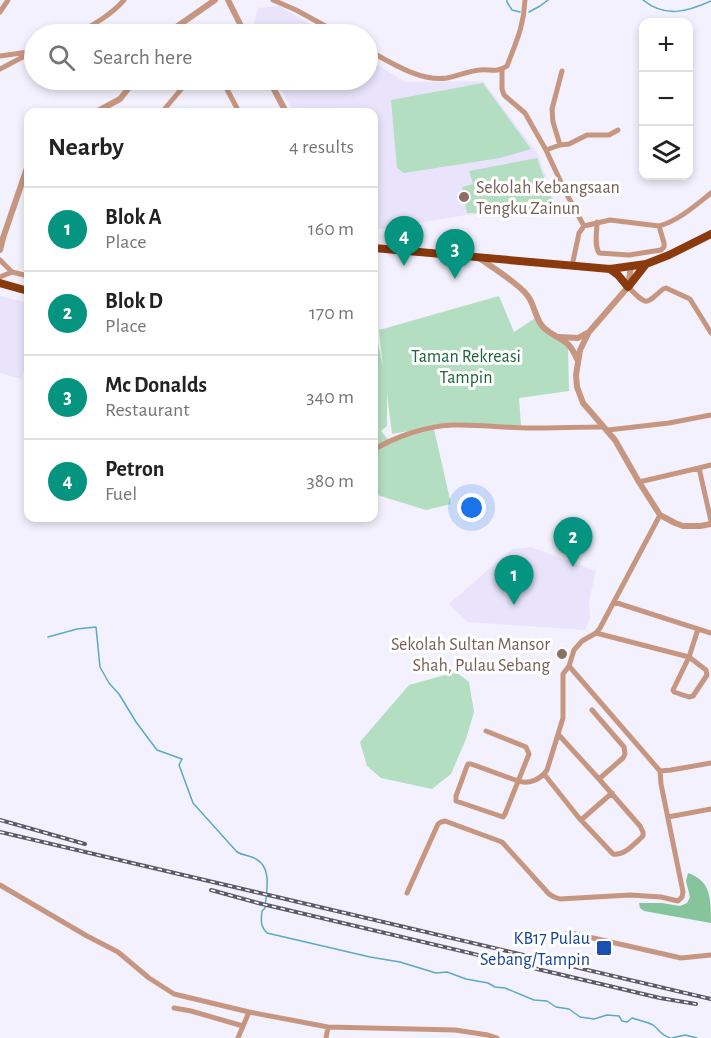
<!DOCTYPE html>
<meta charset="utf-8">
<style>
body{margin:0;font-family:"Alegreya Sans",sans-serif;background:#f6f6f6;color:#222}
.controls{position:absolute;right:18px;top:18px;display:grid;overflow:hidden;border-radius:12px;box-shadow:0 3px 9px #0003}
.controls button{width:54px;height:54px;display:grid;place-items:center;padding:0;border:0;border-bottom:2px solid #e0e0e0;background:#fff;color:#222;font:30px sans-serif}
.you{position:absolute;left:472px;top:508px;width:21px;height:21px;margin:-15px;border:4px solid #fff;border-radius:50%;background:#1a73e8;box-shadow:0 0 0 9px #1a73e833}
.badge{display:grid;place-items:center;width:39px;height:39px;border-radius:50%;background:#059480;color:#fff;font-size:20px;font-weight:700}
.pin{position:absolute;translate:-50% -50px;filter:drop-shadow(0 2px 3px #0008)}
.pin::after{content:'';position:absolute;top:32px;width:21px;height:18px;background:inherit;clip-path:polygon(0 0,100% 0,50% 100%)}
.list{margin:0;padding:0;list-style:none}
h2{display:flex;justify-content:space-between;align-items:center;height:78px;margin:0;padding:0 24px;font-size:26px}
h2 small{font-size:20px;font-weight:400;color:#767676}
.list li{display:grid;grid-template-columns:39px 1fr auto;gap:18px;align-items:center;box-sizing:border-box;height:84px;padding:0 24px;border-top:2px solid #e0e0e0}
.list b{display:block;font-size:22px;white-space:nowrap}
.list p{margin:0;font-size:20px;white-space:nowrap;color:#767676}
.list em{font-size:20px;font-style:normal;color:#767676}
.icon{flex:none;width:33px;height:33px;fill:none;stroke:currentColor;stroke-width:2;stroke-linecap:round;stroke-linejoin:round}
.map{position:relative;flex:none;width:711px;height:1038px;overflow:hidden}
.search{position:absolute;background:#fff;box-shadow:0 3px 9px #0003;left:24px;top:24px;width:354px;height:66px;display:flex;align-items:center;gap:15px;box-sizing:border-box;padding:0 21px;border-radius:33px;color:#767676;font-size:22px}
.panel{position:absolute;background:#fff;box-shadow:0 3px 9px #0003;left:24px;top:108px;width:354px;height:414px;border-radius:12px}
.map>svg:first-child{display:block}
.built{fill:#e9e4fb}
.green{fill:#b3dec1}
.forest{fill:#86c59c}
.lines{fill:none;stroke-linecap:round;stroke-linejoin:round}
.stream{stroke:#5ba9c4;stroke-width:1.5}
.minor{stroke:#c79681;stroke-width:5}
.tertiary{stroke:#c79681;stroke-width:6}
.trunk{stroke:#8a3a0c;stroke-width:8}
.rail-casing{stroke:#5c5a66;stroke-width:4}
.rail{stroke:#fff;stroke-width:1.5;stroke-dasharray:4.5;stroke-linecap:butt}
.education-dot{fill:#8d6e63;stroke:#fff;stroke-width:2}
.transit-dot{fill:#1a4fb4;stroke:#fff;stroke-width:2}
.labels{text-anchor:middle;stroke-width:6;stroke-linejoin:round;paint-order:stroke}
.education-label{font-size:18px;fill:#785e54;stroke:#fff;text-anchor:start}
.park-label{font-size:18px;fill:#1d633d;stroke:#fff}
.transit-label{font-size:18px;fill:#164399;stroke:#fff;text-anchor:end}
</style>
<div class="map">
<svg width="711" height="1038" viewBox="0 0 711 1038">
<rect width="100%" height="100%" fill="#f3f1fd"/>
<!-- built -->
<path class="built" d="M279 6 326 34H251L258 8Z
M368 59 405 82 483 81 538 154 559 214 466 215 374 230V112H294L276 80H368Z
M0 296 28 303V350L22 379 0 373Z
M531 547 596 571 589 601 590 619 585 630 467 622 449 604 512 549Z"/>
<!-- green -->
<path class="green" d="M483 83 531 149 500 158 404 173 397 168 391 100Z
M537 158 556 211 467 213 462 187 473 184 469 171Z
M499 296 514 332 537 317 568 348 569 391 519 398 521 425 438 426 392 434 387 394V426L381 431 389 441 374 450V323L383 368 379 330Z
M434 429 451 504 426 510 374 494V452L388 443Z
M456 672 469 682 474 712 466 739 451 774 432 789 381 778 367 766 360 742 409 685Z"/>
<!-- forest -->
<path class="forest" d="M688 873C711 881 711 898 711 923L644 911 640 908 639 903H662L680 906 687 903 690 897 686 881Z"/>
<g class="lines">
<!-- stream -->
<path class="stream" d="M507 0V2L512 10 520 12
M643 0C665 18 687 12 711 1
M529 12 540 6 548 0
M48 637 77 629 96 627 100 667 109 683 119 694 136 722 157 750 182 759 179 765 193 803 237 852C244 856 250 855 256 859 273 868 266 893 265 908L262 911C261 920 260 926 267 933L370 957 400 962 436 973 447 972 466 979 488 983 495 987 505 988 534 1000 547 1001 556 1007 569 1009 580 1017 594 1019 607 1015 619 1016 622 1021 627 1022 632 1018C638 1020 648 1022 653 1025 661 1031 659 1034 670 1038
M672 1038 685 1035 697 1038"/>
<!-- minor -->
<path class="minor" d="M273 0 296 10 340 34
M0 12 8 0
M76 34C93 25 111 15 124 0
M368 50C390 62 420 82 447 78 458 76 468 71 480 70 490 69 497 73 507 66 516 42 524 26 525 0
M0 56 28 52
M0 69 34 51
M502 70V89L504 95 525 113 546 150
M222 80 239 112
M162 112 189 80
M560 145 553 122 552 109 562 71
M597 222C597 232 594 245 599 253L629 255 661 250 664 247V243L659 226
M584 226 565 191 546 150 560 145 569 144 587 135H609L618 130
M0 260 12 272
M572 266 579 233 584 226 610 220 659 226C678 221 696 205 711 193
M0 277 12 272 28 276
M628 287C647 305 644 306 663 289L666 288 690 299 711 333
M608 430 669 423 711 415
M374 450C393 437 428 426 452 425 478 424 504 428 530 428 555 428 579 427 604 427
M699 468 711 465
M639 482 699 468 711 521
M614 602 711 633
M596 633 689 657 706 670 707 675 693 696 689 697 674 692 673 690 689 657 698 629
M592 710 624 747 625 754 623 758 599 779
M486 731 526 747 529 754 505 814 503 817 456 801V796L467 766 468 764H471L518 781C529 785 541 779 547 770L563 718V674L569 666 574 650 582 641 596 633 600 628 660 515
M660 771 671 770 711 763
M544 774 579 818 613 854C624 856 634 844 643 836V832L640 826 599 779 558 734
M668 817 711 809
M581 820 612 793
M0 885 87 936 118 952 149 978 174 994 249 1012 328 1027 455 1030 488 1035 497 1038
M407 893 438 824 441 822 445 821 502 842 549 894 554 897 560 899 630 895 661 897 678 901 682 897 683 892 661 784 660 771 569 666
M561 943 566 934 571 933 681 958 711 955
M174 1008 191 1011 243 1026
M238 1038 249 1012
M326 1038 328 1027"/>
<!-- tertiary -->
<path class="tertiary" d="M228 0 245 34
M169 34 172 30 215 0
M269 80 286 112
M96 112 120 99 135 80
M0 250 3 238 28 165
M479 258C492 267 518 283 527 295 535 304 535 320 544 328 560 342 567 336 577 359
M631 266 628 287 589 332 580 350 576 375 577 387 583 403 615 440 639 482 660 515 675 523 683 526H700L711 524
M559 337 578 338 587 333"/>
<!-- trunk -->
<path class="trunk" d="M374 248 610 269 646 264 669 255 711 234
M610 269 618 275 628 287 646 264
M0 283 28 291"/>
<!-- rail casing -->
<g class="rail-casing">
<path id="rail" d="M0 820 85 844
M0 832 711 999
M211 890 258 903 660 998 696 1004"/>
</g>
<!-- rail -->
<use href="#rail" class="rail"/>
</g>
<!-- markers -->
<g class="education-dot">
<circle cx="464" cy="197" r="6"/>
<circle cx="562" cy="654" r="6"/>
</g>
<rect class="transit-dot" x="596" y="940" width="16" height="16" rx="3"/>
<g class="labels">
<!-- education labels -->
<g class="education-label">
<text x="476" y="193">Sekolah Kebangsaan<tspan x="476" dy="21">Tengku Zainun</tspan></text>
<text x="550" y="650" text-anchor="end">Sekolah Sultan Mansor<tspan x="550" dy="21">Shah, Pulau Sebang</tspan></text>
</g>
<!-- park labels -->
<g class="park-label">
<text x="466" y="362">Taman Rekreasi<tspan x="466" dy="21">Tampin</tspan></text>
</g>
<!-- transit labels -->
<g class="transit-label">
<text x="590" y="944">KB17 Pulau<tspan x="590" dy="21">Sebang/Tampin</tspan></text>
</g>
</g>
</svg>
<div class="controls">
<button>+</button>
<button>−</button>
<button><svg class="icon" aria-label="layers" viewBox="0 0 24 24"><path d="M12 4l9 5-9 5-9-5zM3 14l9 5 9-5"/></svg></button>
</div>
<div class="you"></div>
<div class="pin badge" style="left:514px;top:605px">1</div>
<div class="pin badge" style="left:573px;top:567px">2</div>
<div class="pin badge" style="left:455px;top:279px">3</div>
<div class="pin badge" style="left:404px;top:266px">4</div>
<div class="search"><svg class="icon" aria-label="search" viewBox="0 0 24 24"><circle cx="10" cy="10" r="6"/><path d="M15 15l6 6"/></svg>Search here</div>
<section class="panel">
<h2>Nearby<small>4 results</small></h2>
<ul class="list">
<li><span class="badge">1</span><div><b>Blok A</b><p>Place</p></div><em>160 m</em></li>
<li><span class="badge">2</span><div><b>Blok D</b><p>Place</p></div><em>170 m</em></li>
<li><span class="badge">3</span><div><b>Mc Donalds</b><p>Restaurant</p></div><em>340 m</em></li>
<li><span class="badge">4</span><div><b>Petron</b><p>Fuel</p></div><em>380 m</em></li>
</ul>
</section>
</div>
